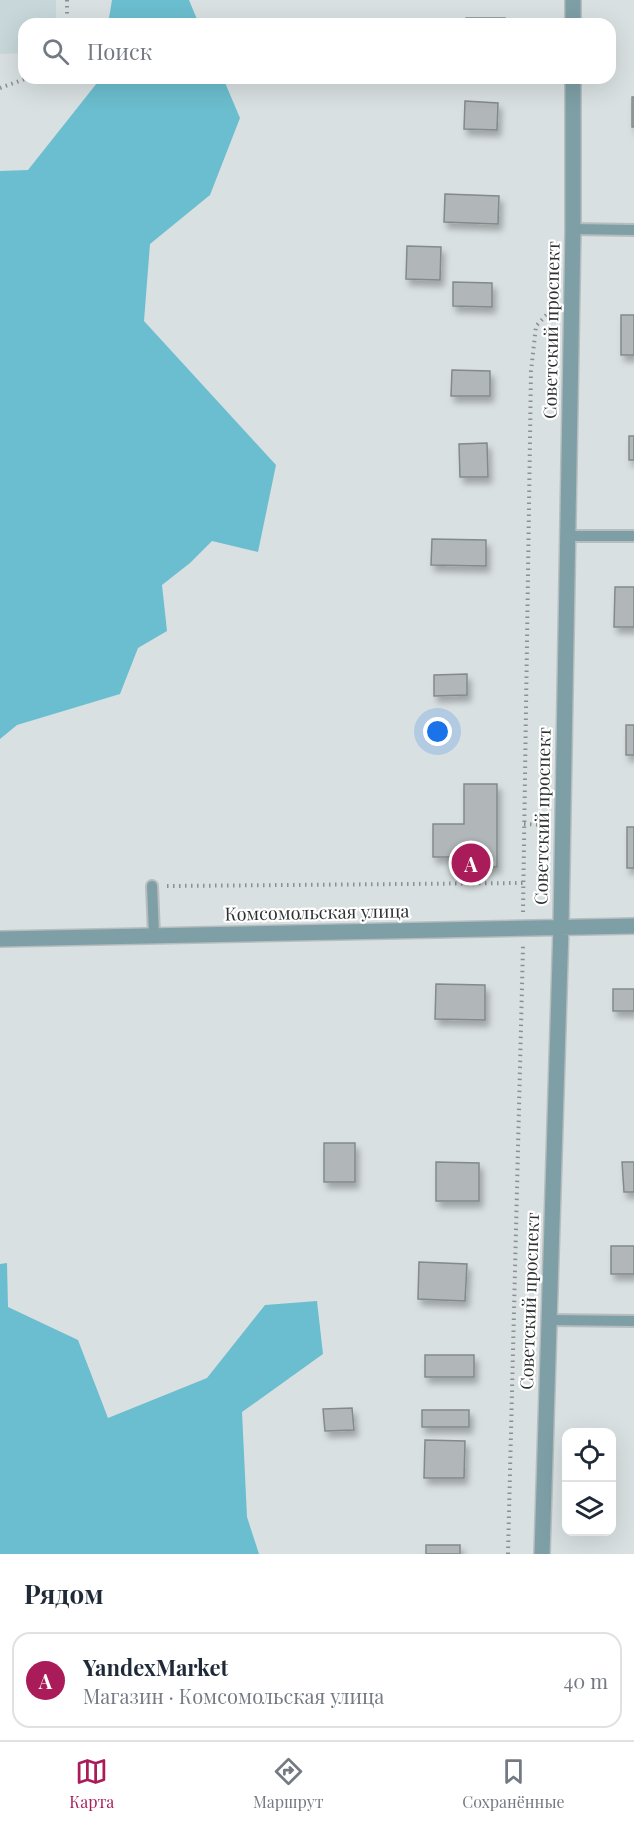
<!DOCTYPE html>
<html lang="ru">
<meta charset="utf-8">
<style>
body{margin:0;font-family:"Playfair Display",serif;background:#f6f6f7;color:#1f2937}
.controls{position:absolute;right:18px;bottom:18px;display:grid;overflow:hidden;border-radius:12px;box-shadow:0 6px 24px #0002}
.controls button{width:54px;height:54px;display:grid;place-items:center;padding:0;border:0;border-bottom:2px solid #e0e1e3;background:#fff;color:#1f2937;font:30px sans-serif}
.you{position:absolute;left:438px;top:732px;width:21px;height:21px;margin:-15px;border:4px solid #fff;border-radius:50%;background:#1a73e8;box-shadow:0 0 0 9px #1a73e833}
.badge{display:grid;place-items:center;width:39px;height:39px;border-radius:50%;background:#aa1c59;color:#fff;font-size:20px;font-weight:700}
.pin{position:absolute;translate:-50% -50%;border:3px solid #fff;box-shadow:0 2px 6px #0006}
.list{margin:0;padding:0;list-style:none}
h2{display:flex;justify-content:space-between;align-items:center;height:78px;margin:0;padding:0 24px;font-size:26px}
h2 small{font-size:20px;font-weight:400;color:#747a83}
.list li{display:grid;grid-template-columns:39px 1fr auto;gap:18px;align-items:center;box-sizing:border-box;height:96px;margin:0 12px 12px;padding:0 12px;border:2px solid #e0e1e3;border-radius:18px}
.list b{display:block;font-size:22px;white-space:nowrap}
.list p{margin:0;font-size:20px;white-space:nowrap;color:#747a83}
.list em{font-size:20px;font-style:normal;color:#747a83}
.icon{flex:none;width:33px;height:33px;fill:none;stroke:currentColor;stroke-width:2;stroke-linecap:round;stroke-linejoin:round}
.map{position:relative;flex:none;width:634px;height:1554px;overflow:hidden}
.search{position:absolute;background:#fff;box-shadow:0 6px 24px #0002;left:18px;right:18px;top:18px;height:66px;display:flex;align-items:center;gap:15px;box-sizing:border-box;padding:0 21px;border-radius:18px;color:#747a83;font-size:22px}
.sheet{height:186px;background:#fff}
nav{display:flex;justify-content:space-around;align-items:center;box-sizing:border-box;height:84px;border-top:2px solid #e0e1e3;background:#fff;font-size:16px;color:#747a83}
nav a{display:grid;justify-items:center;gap:3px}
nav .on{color:#aa1c59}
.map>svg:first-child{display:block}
.built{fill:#c7d7da}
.forest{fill:#6bbecf}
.building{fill:#b1b7b9;stroke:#838a8b;stroke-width:1.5;filter:url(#shadow)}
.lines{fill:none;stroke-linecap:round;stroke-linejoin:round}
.service-casing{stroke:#b7bdbe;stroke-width:14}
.minor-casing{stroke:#b7bdbe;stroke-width:18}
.tertiary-casing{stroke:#b7bdbe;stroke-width:18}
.path{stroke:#8b9091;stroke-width:4;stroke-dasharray:1.5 4.5;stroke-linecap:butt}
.service{stroke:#7e9fa6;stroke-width:10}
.minor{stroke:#7e9fa6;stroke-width:15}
.tertiary{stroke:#7e9fa6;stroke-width:15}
.labels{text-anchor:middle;stroke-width:4.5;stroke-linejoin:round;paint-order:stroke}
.street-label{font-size:18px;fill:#2e3131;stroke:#fff}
</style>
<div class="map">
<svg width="634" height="1554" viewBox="0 0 634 1554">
<defs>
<filter id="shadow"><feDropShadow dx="3.5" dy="6" stdDeviation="3" flood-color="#0004"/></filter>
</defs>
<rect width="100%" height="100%" fill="#d9e0e1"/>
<!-- built -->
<path class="built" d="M0 0H56V24H24V53L0 54Z"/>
<!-- forest -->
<path class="forest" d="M112 0H189L199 24H108Z
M98 78H223L240 118 210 195 150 244 144 321 276 465 258 552 212 541 190 563 162 585 167 631 138 648 120 694 17 725 0 739V171L28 170 97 83Z
M7 1263 8 1307 78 1340 108 1418 207 1378 265 1305 317 1301 323 1354 242 1412 247 1517 259 1554H0V1264Z"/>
<!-- building -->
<path class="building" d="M466 18H505V24H466Z
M632 97H634V127H632Z
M465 101 498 103 497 130 464 129Z
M445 194 499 196 498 224 444 222Z
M407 246 441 247 440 280 406 279Z
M453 282 492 283V307L453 306Z
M621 315H634V355H621Z
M452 370 490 371V396H451Z
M629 436H634V460H629Z
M487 443 488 477H460L459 444Z
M432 539 486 540V566L431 565Z
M615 587H634V627H614Z
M467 674V695L434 696V675Z
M626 725H634V755H626Z
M464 784H497V867H457L458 857H433V824H464Z
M627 827H634V868H627Z
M436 984 485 985V1020L435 1019Z
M613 989H634V1011H613Z
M324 1143H355V1182H324Z
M436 1162 479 1163V1201H436Z
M622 1162H634V1192H624Z
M611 1246H634V1274H611Z
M419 1262 467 1264 465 1301 418 1299Z
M425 1355H474V1377H425Z
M352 1408 354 1430 325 1431 323 1409Z
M422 1410H469V1427H422Z
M425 1440 465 1441 464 1478H424Z
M426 1545H460V1554H426Z"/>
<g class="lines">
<!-- service casing -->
<g class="service-casing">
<path id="service" d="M573 229 634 230
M567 536H634
M152 886 154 935
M548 1320 634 1321"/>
</g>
<!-- minor casing -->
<g class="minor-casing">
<path id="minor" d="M0 939 634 926
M542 1554 561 927"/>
</g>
<!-- tertiary casing -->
<g class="tertiary-casing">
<path id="tertiary" d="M573 0V24
M561 927 573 229V78"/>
</g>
<!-- path -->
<path class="path" d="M67 0V24
M0 88 28 78
M524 824 544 825
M167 886 523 883
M523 912 531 371 536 326 553 308
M508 1554 523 946"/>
<!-- service -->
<use href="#service" class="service"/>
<!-- minor -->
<use href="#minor" class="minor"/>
<!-- tertiary -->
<use href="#tertiary" class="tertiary"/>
</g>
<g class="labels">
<!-- street labels -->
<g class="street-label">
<text transform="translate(552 330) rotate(-89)" y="6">Советский проспект</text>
<text transform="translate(543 816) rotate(-89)" y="6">Советский проспект</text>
<text transform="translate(317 913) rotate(-1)" y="6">Комсомольская улица</text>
<text transform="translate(530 1301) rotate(-88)" y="6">Советский проспект</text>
</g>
</g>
</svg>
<div class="controls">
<button><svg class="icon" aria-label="locate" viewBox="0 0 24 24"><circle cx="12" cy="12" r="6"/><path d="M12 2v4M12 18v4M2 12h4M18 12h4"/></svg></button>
<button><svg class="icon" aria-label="layers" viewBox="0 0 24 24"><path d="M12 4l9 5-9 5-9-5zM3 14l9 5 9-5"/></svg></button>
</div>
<div class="you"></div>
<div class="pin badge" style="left:471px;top:863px">A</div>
<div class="search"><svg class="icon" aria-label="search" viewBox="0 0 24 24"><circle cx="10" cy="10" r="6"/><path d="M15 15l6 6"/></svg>Поиск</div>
</div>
<section class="sheet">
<h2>Рядом<small></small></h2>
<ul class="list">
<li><span class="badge">A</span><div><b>YandexMarket</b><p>Магазин · Комсомольская улица</p></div><em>40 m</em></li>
</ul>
</section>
<nav>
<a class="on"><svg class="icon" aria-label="map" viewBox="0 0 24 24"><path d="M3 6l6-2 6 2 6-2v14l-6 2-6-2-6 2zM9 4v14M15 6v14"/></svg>Карта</a>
<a><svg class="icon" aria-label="directions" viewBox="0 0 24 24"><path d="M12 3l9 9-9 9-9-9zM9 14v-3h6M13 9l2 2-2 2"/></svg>Маршрут</a>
<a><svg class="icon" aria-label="saved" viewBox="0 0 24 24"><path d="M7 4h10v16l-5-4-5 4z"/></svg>Сохранённые</a>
</nav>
